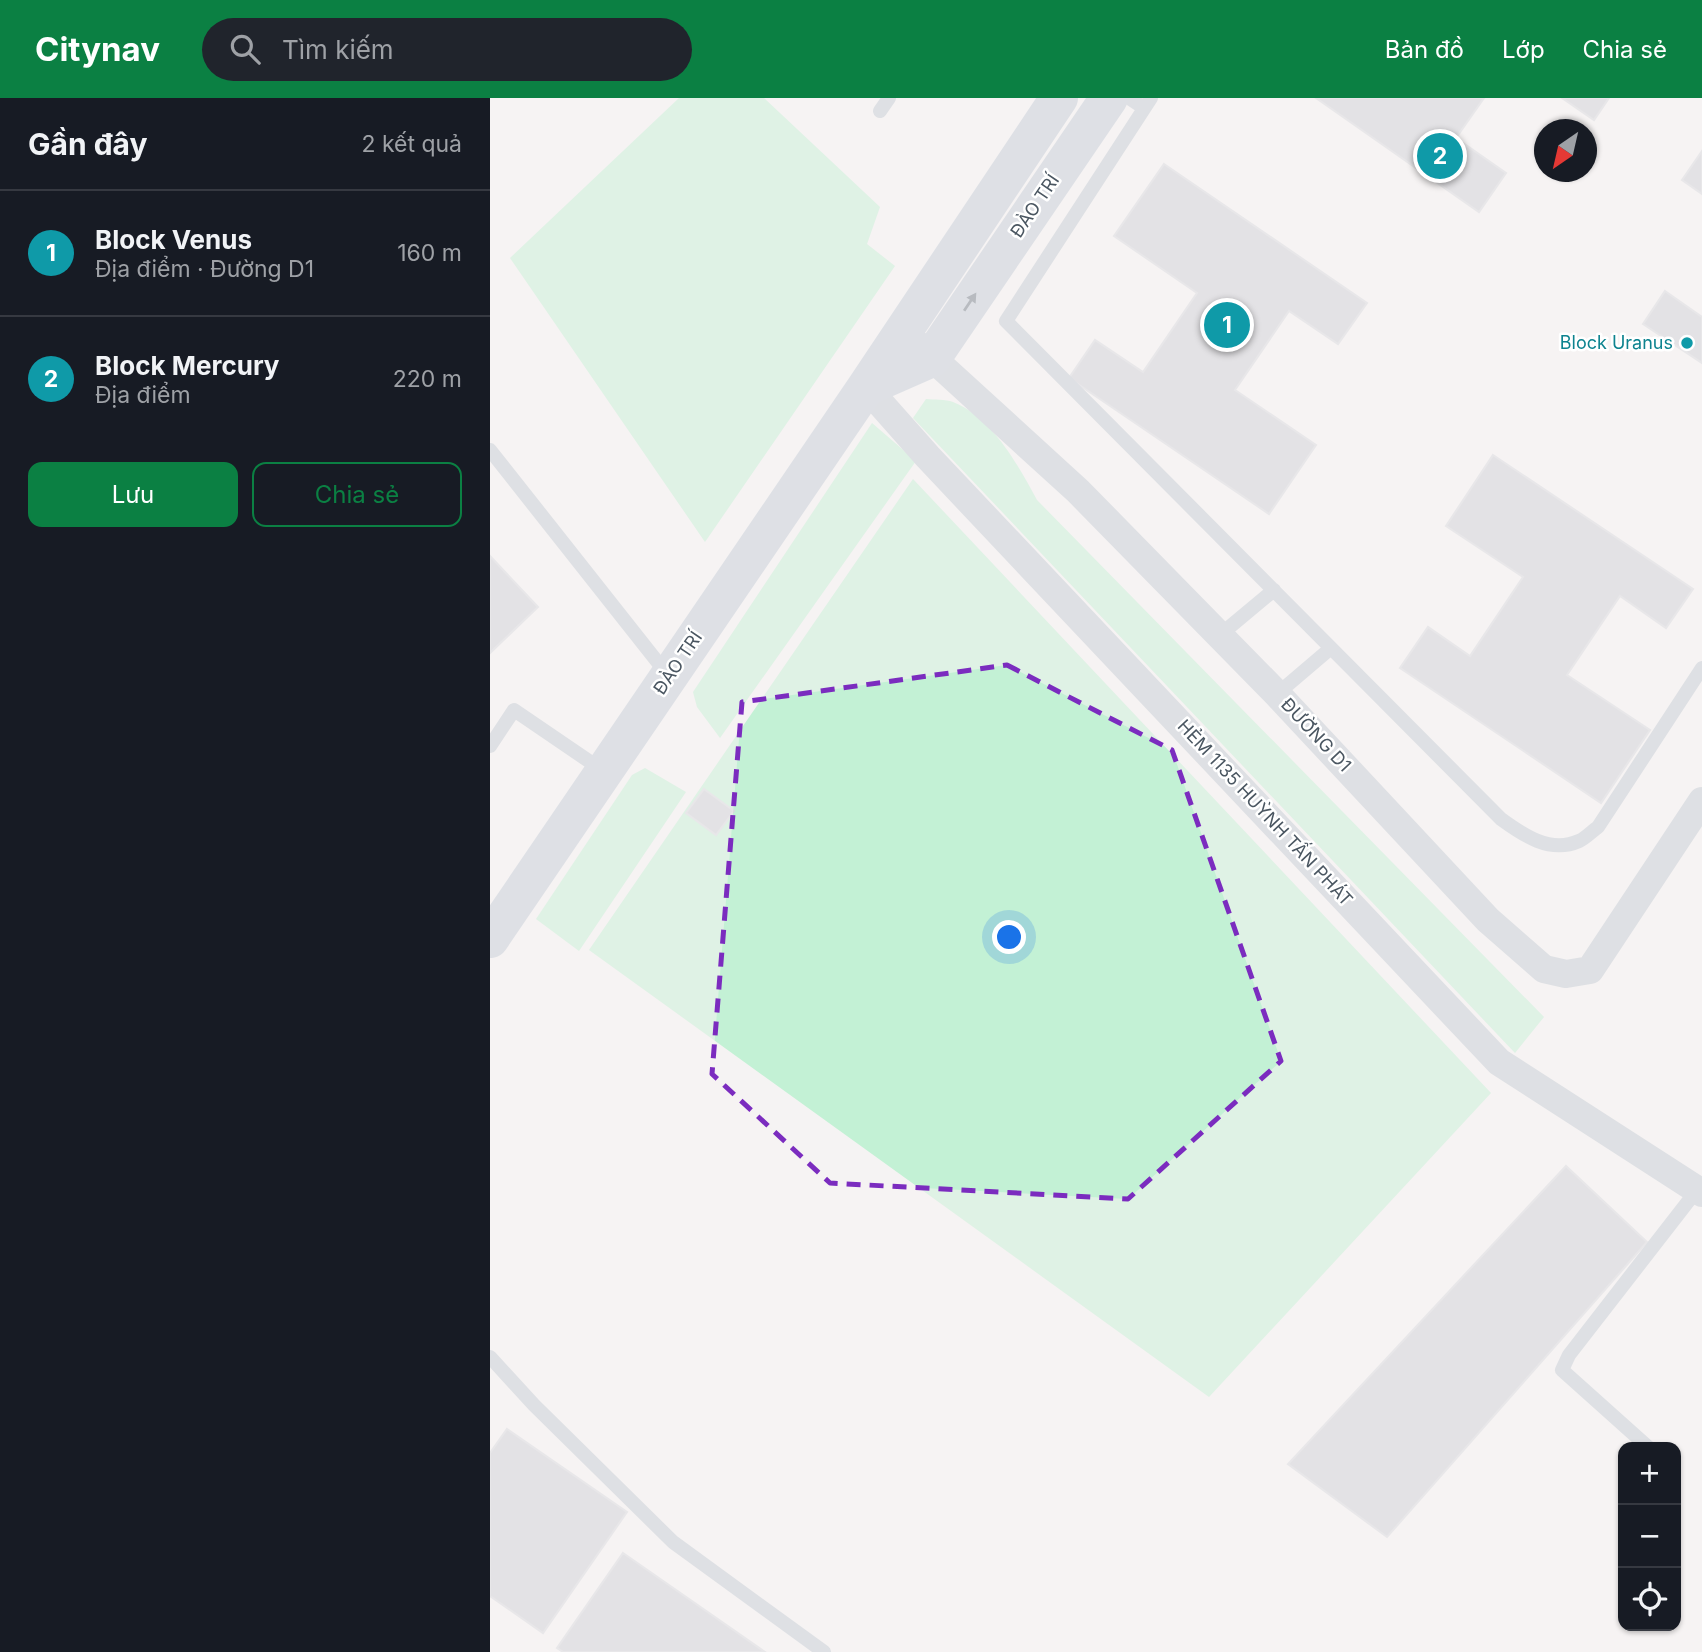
<!DOCTYPE html>
<html lang="vi">
<meta charset="utf-8">
<style>
body{margin:0;font-family:Inter,sans-serif;background:#20242c;color:#f1f3f6}
.controls{position:absolute;right:21px;bottom:21px;display:grid;overflow:hidden;border-radius:14px;box-shadow:0 2px 5px #0004}
.controls button{width:63px;height:63px;display:grid;place-items:center;padding:0;border:0;border-bottom:2px solid #363941;background:#171b24;color:#f1f3f6;font:35px sans-serif}
.compass{position:absolute;left:1044px;top:21px;width:63px;height:63px;border-radius:50%;background:#171b24;box-shadow:0 2px 5px #0004;rotate:214deg}
.you{position:absolute;left:520px;top:840px;width:24px;height:24px;margin:-18px;border:5px solid #fff;border-radius:50%;background:#1a73e8;box-shadow:0 0 0 10px #1a73e833}
.badge{display:grid;place-items:center;width:46px;height:46px;border-radius:50%;background:#0b8043;color:#fff;font-size:23px;font-weight:700}
.pin{position:absolute;translate:-50% -50%;border:4px solid #fff;box-shadow:0 2px 7px #0006}
.list{margin:0;padding:0;list-style:none}
h2{display:flex;justify-content:space-between;align-items:center;height:91px;margin:0;padding:0 28px;font-size:30px}
h2 small{font-size:23px;font-weight:400;color:#9ea1a6}
.list li{display:grid;grid-template-columns:46px 1fr auto;gap:21px;align-items:center;box-sizing:border-box;height:126px;padding:0 28px;border-top:2px solid #363941}
.list b{display:block;font-size:26px;white-space:nowrap}
.list p{margin:0;font-size:23px;white-space:nowrap;color:#9ea1a6}
.list em{font-size:23px;font-style:normal;color:#9ea1a6}
.actions{display:flex;gap:14px;padding:21px 28px}
.actions a{flex:1;padding:16px 0;border:2px solid #0b8043;border-radius:14px;text-align:center;font-size:24px;color:#0b8043}
.actions .main{background:#0b8043;color:#fff}
.icon{flex:none;width:38px;height:38px;fill:none;stroke:currentColor;stroke-width:2;stroke-linecap:round;stroke-linejoin:round}
.map{position:relative;flex:none;width:1212px;height:1554px;overflow:hidden}
header{display:flex;align-items:center;gap:42px;box-sizing:border-box;height:98px;padding:0 35px;background:#0b8043;color:#fff}
header strong{font-size:33px}
nav{display:flex;gap:38px;margin-inline-start:auto;font-size:24px}
.search{width:490px;height:63px;background:#20242c;display:flex;align-items:center;gap:18px;box-sizing:border-box;padding:0 24px;border-radius:38px;color:#9ea1a6;font-size:26px}
main{display:flex}
aside{flex:1;background:#171b24}
.map>svg:first-child{display:block}
.green{fill:#c3f1d5}
.building{fill:#cdcfd5;stroke:#d7d9de;stroke-width:2}
.lines{fill:none;stroke-linecap:round;stroke-linejoin:round}
.lane{stroke:#c1cad2;stroke-width:14}
.street{stroke:#c1cad2;stroke-width:28}
.secondary{stroke:#c1cbd6;stroke-width:38}
.oneway{fill:#6e7984}
.marked{fill:none;stroke:#7b2cbf;stroke-width:5;stroke-dasharray:14 9;stroke-linejoin:round}
.culture-dot{fill:#0f9aa8;stroke:#fff;stroke-width:2.5}
.labels{text-anchor:middle;stroke-width:5;stroke-linejoin:round;paint-order:stroke}
.street-label{font-size:18px;fill:#4a5661;stroke:#fff}
.culture-label{font-size:18px;fill:#0d838f;stroke:#fff;text-anchor:end}
</style>
<header>
<strong>Citynav</strong>
<div class="search"><svg class="icon" aria-label="search" viewBox="0 0 24 24"><circle cx="10" cy="10" r="6"/><path d="M15 15l6 6"/></svg>Tìm kiếm</div>
<nav><a>Bản đồ</a><a>Lớp</a><a>Chia sẻ</a></nav>
</header>
<main>
<aside>
<h2>Gần đây<small>2 kết quả</small></h2>
<ul class="list">
<li><span class="badge" style="background:#0f9aa8">1</span><div><b>Block Venus</b><p>Địa điểm · Đường D1</p></div><em>160 m</em></li>
<li><span class="badge" style="background:#0f9aa8">2</span><div><b>Block Mercury</b><p>Địa điểm</p></div><em>220 m</em></li>
</ul>
<div class="actions"><a class="main">Lưu</a><a>Chia sẻ</a></div>
</aside>
<div class="map">
<svg width="1212" height="1554" viewBox="0 0 1212 1554">
<rect width="100%" height="100%" fill="#f5f3f3"/>
<!-- green -->
<path class="green" d="M189 0H274L390 109 377 146 405 168 215 444 20 160Z
M436 301C444 302 455 301 463 304 502 319 528 367 547 402L1054 919 1025 955 423 320Z
M382 325 426 363 230 640 207 609 203 594Z
M423 381 1001 995 719 1299 99 852Z
M155 670 196 694 89 853 46 821 142 677Z"/>
<!-- building -->
<path class="building" d="M826 0H994L966 40 1016 75 989 114Z
M1072 0H1119L1104 22Z
M1212 53V96L1192 82Z
M674 66 877 205 848 246 799 213 745 292 826 347 779 416 579 280 605 242 653 274 707 195 624 138Z
M1175 193 1212 219V265L1153 226Z
M1003 357 1203 491 1176 530 1130 498 1077 577 1160 632 1111 705 910 570 938 529 980 558 1033 479 956 428Z
M0 458 48 509 0 555Z
M214 691 244 713 226 737 196 715Z
M1076 1068 1157 1144 897 1439 798 1366Z
M17 1331 137 1414 53 1535 0 1498V1355Z
M133 1455 275 1554H73L67 1550Z"/>
<g class="lines">
<!-- lane -->
<path class="lane" d="M639 0 654 10
M661 0 516 223 1011 721C1033 737 1060 756 1089 743 1096 740 1102 733 1108 729L1212 570
M390 13 399 0
M0 352 177 576
M730 537 784 492
M787 596 841 550
M0 648 24 612 112 672
M0 1259 44 1307 183 1444 334 1554
M1158 1349 1072 1272 1079 1257 1207 1092"/>
<!-- street -->
<path class="street" d="M428 247 588 393 787 596 998 822 1054 871 1076 876 1100 872 1212 703
M376 289 438 359 1009 964 1212 1095"/>
<!-- secondary -->
<path class="secondary" d="M376 289 442 260 619 0
M0 841 376 289 569 0"/>
</g>
<!-- one-way arrows -->
<defs><path id="oneway-solid" d="M-6-.8H1V-3.2L6.5 0L1 3.2V.8H-6Z" transform="scale(1.75)"/></defs>
<use class="oneway" href="#oneway-solid" transform="translate(480 204) rotate(-56)"/>
<!-- marked area -->
<path d="M0 0H1212V1554H0ZM517 567 682 652 791 963 638 1101 340 1085 222 976 252 604Z" fill="#f5f3f3" fill-opacity=".55" fill-rule="evenodd"/>
<path class="marked" d="M517 567 682 652 791 963 638 1101 340 1085 222 976 252 604Z"/>
<!-- markers -->
<circle class="culture-dot" cx="1197" cy="245" r="7"/>
<g class="labels">
<!-- street labels -->
<g class="street-label">
<text transform="translate(545 108) rotate(-56)" y="6">ĐÀO TRÍ</text>
<text transform="translate(188 565) rotate(-56)" y="6">ĐÀO TRÍ</text>
<text transform="translate(826 637) rotate(47)" y="6">ĐƯỜNG D1</text>
<text transform="translate(775 715) rotate(47)" y="6">HẺM 1135 HUỲNH TẤN PHÁT</text>
</g>
<!-- culture labels -->
<g class="culture-label">
<text x="1183" y="251">Block Uranus</text>
</g>
</g>
</svg>
<div class="controls">
<button>+</button>
<button>−</button>
<button><svg class="icon" aria-label="locate" viewBox="0 0 24 24"><circle cx="12" cy="12" r="6"/><path d="M12 2v4M12 18v4M2 12h4M18 12h4"/></svg></button>
</div>
<svg class="compass" viewBox="-18 -18 36 36"><path d="M0-13l5 13h-10z" fill="#e53935"/><path d="M0 13l5-13h-10z" fill="#9ea1a6"/></svg>
<div class="you"></div>
<div class="pin badge" style="left:737px;top:227px;background:#0f9aa8">1</div>
<div class="pin badge" style="left:950px;top:58px;background:#0f9aa8">2</div>
</div>
</main>
